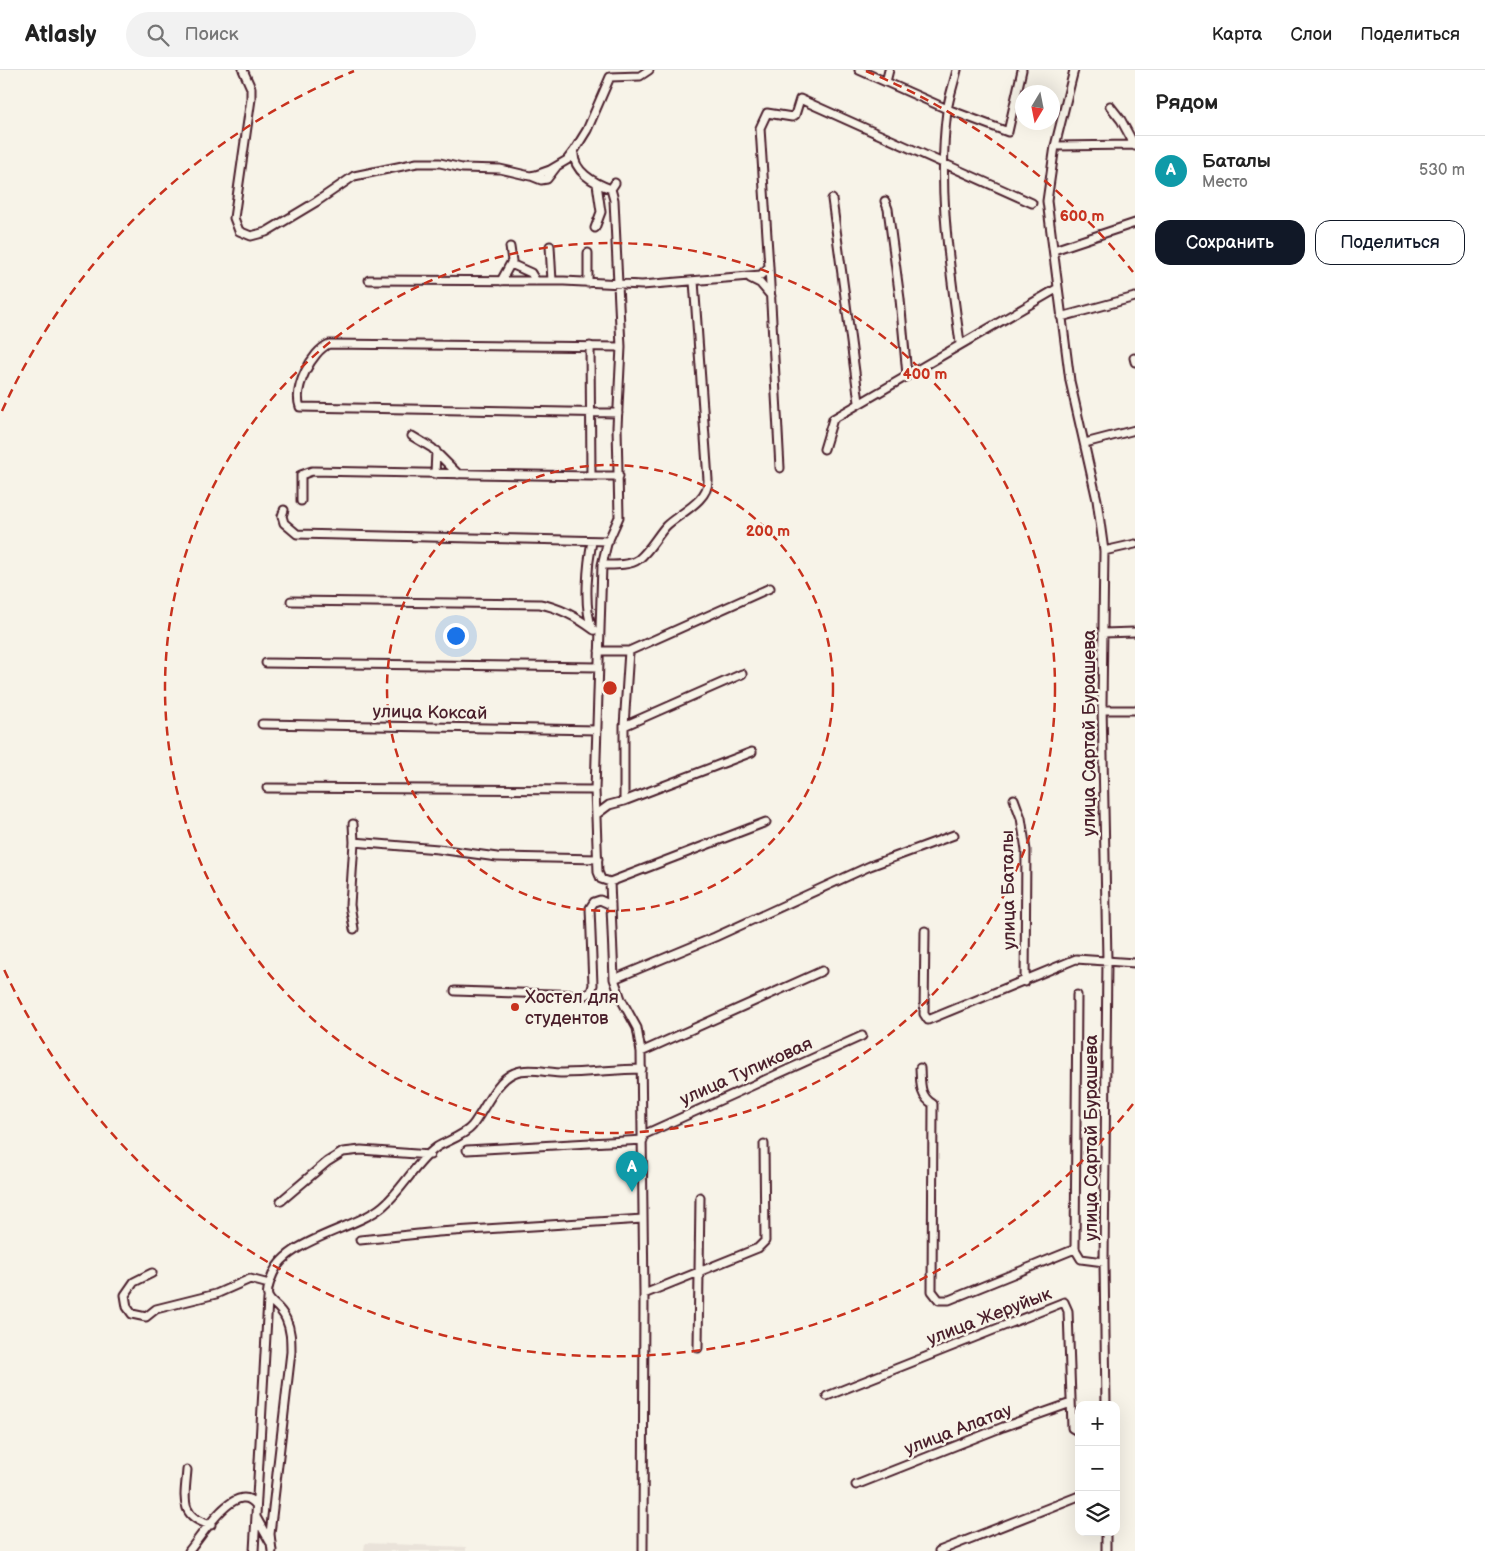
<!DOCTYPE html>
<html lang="ru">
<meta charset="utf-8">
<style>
body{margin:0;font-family:"Balsamiq Sans",sans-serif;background:#f2f2f2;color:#222}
.controls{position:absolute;right:15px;bottom:15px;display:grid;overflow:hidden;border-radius:10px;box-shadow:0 5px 20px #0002}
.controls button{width:45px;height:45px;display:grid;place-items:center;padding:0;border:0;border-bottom:1px solid #e0e0e0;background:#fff;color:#222;font:25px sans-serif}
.compass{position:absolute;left:1015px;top:15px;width:45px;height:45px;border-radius:50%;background:#fff;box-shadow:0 5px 20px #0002;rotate:190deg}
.you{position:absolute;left:455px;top:565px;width:18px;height:18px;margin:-12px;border:4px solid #fff;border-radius:50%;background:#1a73e8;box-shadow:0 0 0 8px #1a73e833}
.badge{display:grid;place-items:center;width:32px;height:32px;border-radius:50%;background:#111827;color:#fff;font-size:16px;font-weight:700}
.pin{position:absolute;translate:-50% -41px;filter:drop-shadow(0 1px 2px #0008)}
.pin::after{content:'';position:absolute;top:26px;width:18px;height:15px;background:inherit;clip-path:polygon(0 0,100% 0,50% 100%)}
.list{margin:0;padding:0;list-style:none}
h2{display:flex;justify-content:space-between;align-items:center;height:65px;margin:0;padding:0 20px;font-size:21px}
h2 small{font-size:16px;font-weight:400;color:#767676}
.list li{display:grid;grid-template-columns:32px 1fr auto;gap:15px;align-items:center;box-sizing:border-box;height:70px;padding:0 20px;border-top:1px solid #e0e0e0}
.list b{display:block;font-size:19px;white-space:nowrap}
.list p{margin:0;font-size:16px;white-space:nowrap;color:#767676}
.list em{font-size:16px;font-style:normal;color:#767676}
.actions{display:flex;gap:10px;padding:15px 20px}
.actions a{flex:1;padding:11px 0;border:1px solid #111827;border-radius:15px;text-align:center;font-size:18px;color:#111827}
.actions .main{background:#111827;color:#fff}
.icon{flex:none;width:28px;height:28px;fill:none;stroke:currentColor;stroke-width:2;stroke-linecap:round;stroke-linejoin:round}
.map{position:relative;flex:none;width:1135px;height:1481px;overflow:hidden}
header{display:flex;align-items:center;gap:30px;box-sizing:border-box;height:70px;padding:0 25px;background:#fff;border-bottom:1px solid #e0e0e0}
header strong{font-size:24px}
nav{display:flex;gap:28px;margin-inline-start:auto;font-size:18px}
.search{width:350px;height:45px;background:#f2f2f2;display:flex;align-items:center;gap:12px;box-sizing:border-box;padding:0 18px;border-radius:28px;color:#767676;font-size:19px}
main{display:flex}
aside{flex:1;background:#fff}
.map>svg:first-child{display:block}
.built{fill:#eae3da}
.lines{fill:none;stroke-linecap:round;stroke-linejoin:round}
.minor-casing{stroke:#4a1f2b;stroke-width:11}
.minor{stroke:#f7f3e8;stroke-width:7}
.ring{fill:none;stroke:#c8321e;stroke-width:2.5;stroke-dasharray:9 6}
.poi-dot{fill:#c8321e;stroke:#f7f3e8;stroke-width:2}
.labels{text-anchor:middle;stroke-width:5;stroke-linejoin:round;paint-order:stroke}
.street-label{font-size:18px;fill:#4a1f2b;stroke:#f7f3e8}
.poi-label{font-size:18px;fill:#4a1f2b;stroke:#f7f3e8;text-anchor:start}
.centre{fill:#c8321e;stroke:#f7f3e8;stroke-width:2.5}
.ring-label{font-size:15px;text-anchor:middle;font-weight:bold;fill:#c8321e;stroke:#f7f3e8;stroke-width:5;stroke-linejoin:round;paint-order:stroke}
</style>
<header>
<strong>Atlasly</strong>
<div class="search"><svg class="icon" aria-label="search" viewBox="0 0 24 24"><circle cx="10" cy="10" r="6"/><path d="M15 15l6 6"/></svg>Поиск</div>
<nav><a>Карта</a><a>Слои</a><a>Поделиться</a></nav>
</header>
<main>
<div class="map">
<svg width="1135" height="1481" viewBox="0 0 1135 1481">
<rect width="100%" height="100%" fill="#f7f3e8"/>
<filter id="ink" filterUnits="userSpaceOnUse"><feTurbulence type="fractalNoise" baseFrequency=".02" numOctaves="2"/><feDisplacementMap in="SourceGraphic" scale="10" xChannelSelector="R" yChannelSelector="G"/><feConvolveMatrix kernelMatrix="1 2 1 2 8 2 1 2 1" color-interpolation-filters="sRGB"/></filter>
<g filter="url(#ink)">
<!-- built -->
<path class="built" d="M365 1473 466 1477V1481H364Z"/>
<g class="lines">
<!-- minor casing -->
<g class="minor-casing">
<path id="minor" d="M243 0 251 18V29L234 148 239 161 251 166 266 162 316 132 354 106 417 93H440L462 98 500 99 530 106 536 105 550 100 567 90 574 81 587 60 610 7 640 6 649 0
M859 0 947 39 1008 62 1022 0
M957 0C954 13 949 27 947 41 937 119 950 197 960 273
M1074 0 1055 76 1047 131 1070 311 1097 430 1104 481 1102 635 1107 890 1104 1192 1106 1335
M886 12 889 0
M1110 36 1121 50 1135 76
M1055 76 1135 75
M574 81C572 101 594 113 611 119L614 130 621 277 617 357 619 447 607 474 602 495 595 720 598 802 601 809 610 812 766 752
M531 106 541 110 547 109 557 96
M611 119 615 113
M832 129 859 332
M885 131 888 139 900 229 907 305
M595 158 601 142 597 114
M550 176 552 211
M1054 180 1135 153
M511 194 531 203 536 211
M769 197 780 398
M750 208 760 213 771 226
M369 210 564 211 642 215 761 205 769 197 760 58 767 43 792 47 795 45 800 29 1032 133
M501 211 512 191 510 177
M588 213V183
M1061 247 1135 227
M590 276 591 406H619
M1134 288 1135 292
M618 343 300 337C293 318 312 281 329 274L621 277
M412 366 432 378 458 404
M1085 373 1135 360
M824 379 833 349 1058 218
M435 404 436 381
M301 431V405L312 401 591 406
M284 440 282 446 284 453 297 464 609 471
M592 471C588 492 583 537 592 557
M1104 481 1135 474
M602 495C613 495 630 496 639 489 650 480 657 466 666 456 678 444 709 431 708 410L694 211
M291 531 540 534C561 538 577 547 594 560
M1103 563 1135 562
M599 581H629L770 518
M266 593 598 597
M1102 640H1135
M262 654 597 660
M624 656 742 604
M267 718 595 720
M1014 729 1021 748 1026 780 1025 912
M624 731V656L629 581
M597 744 609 735 624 731 752 682
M353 754 354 772 438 779 497 787 598 789
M610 812 614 909 621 929 637 958 641 982 644 1224 643 1481
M354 859 350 835 354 772
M925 861 924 944 928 950 1076 889 1135 893
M614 909 715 867 870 796 954 765
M455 921 585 925 591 922 593 915 590 838 594 832 600 830 611 835
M641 982 822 901
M920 998C921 1013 919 1026 933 1034L932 1221 939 1230H949L1075 1179 1077 925
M643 1065 862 966
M467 1080 643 1070
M281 1131 327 1092 343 1082 361 1080 430 1085
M360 1170 438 1162 643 1149
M1075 1179 1081 1189 1104 1192
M152 1203 134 1212 125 1225 127 1237 132 1244 146 1247 156 1239 216 1224 250 1209 269 1214
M644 1224 758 1178 765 1171 764 1074
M698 1278 700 1127
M827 1326 1064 1232 1068 1241 1072 1358 1079 1362
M187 1400C185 1427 178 1447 211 1455
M856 1415 1003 1357 1071 1333
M256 1447 270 1472
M1106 1462V1481
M189 1481C201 1467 236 1408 256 1435
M254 1481 268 1229
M272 1481 270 1464 291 1282C291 1270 291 1260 286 1249 275 1226 259 1237 273 1204 287 1169 356 1159 383 1136 403 1119 416 1092 437 1077 447 1071 465 1065 472 1056 484 1041 496 1010 514 1003 528 997 548 1003 563 1003 589 1003 615 999 642 999
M939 1481 1079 1426"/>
</g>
<!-- minor -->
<use href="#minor" class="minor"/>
</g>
</g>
<!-- distance rings -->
<g class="ring">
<circle cx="610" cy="618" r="223"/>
<circle cx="610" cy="618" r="445"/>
<path d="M1133 1034A668 668 0 0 1 2 895M2 341A668 668 0 0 1 354 1M866 1A668 668 0 0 1 1133 202"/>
</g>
<!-- markers -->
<circle class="poi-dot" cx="515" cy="937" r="5"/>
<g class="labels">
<!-- street labels -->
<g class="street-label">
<text transform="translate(430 642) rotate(1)" y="6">улица Коксай</text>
<text transform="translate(1089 663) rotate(-90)" y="6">улица Сартай Бурашева</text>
<text transform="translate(1008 820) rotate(-91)" y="6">улица Баталы</text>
<text transform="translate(746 1001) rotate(-24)" y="6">улица Тупиковая</text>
<text transform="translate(1091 1068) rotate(-90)" y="6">улица Сартай Бурашева</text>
<text transform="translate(989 1246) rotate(-21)" y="6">улица Жеруйык</text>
<text transform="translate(958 1359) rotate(-21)" y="6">улица Алатау</text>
</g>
<!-- poi labels -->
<g class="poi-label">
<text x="525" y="933">Хостел для<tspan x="525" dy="21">студентов</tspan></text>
</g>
</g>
<circle cx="610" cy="618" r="8" class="centre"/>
<g class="ring-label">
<text x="1082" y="151">600 m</text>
<text x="925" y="309">400 m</text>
<text x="768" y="466">200 m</text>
</g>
</svg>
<div class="controls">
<button>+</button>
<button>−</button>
<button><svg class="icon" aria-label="layers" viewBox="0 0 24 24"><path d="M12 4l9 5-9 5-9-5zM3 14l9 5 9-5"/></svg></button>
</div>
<svg class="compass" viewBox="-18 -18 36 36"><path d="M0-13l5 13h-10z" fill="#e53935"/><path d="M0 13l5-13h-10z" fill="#767676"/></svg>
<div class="you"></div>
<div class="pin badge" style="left:632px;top:1122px;background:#0f9aa8">A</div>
</div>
<aside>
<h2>Рядом<small></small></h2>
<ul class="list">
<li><span class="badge" style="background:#0f9aa8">A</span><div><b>Баталы</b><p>Место</p></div><em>530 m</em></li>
</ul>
<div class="actions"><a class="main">Сохранить</a><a>Поделиться</a></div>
</aside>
</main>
